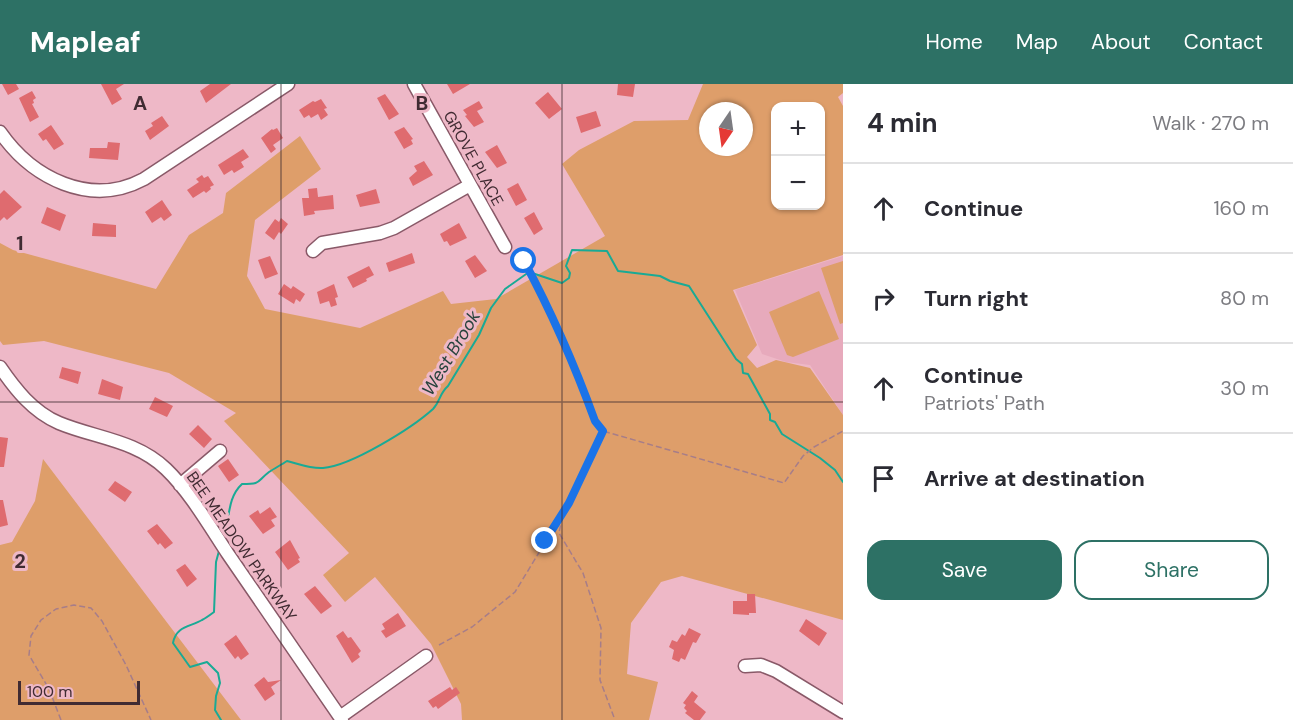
<!DOCTYPE html>
<meta charset="utf-8">
<style>
body{margin:0;font-family:"DM Sans",sans-serif;background:#f2f2f3;color:#2b2b33}
.controls{position:absolute;right:18px;top:18px;display:grid;overflow:hidden;border-radius:12px;box-shadow:0 2px 4px #0004}
.controls button{width:54px;height:54px;display:grid;place-items:center;padding:0;border:0;border-bottom:2px solid #e1e1e2;background:#fff;color:#2b2b33;font:30px sans-serif}
.compass{position:absolute;left:699px;top:18px;width:54px;height:54px;border-radius:50%;background:#fff;box-shadow:0 2px 4px #0004;rotate:193deg}
.scale{position:absolute;left:18px;bottom:15px;width:122px;box-sizing:border-box;padding-left:6px;border:3px solid #402b32;border-top:0;font-size:16px;line-height:21px;white-space:nowrap;color:#402b32;-webkit-text-stroke:4px #eeb8c7;paint-order:stroke}
.stop{position:absolute;width:18px;height:18px;margin:-14px;border:4px solid #1a73e8;border-radius:50%;background:#fff}
.stop.end{background:#1a73e8;border-color:#fff;box-shadow:0 2px 6px #0008}
.list{margin:0;padding:0;list-style:none}
h2{display:flex;justify-content:space-between;align-items:center;height:78px;margin:0;padding:0 24px;font-size:26px}
h2 small{font-size:20px;font-weight:400;color:#7c7c81}
.list li{display:grid;grid-template-columns:39px 1fr auto;gap:18px;align-items:center;box-sizing:border-box;height:90px;padding:0 24px;border-top:2px solid #e1e1e2}
.list b{display:block;font-size:22px;white-space:nowrap}
.list p{margin:0;font-size:20px;white-space:nowrap;color:#7c7c81}
.list em{font-size:20px;font-style:normal;color:#7c7c81}
.actions{display:flex;gap:12px;padding:18px 24px}
.actions a{flex:1;padding:14px 0;border:2px solid #2d7165;border-radius:18px;text-align:center;font-size:21px;color:#2d7165}
.actions .main{background:#2d7165;color:#fff}
.icon{flex:none;width:33px;height:33px;fill:none;stroke:currentColor;stroke-width:2;stroke-linecap:round;stroke-linejoin:round}
.map{position:relative;flex:none;width:843px;height:636px;overflow:hidden}
header{display:flex;align-items:center;gap:36px;box-sizing:border-box;height:84px;padding:0 30px;background:#2d7165;color:#fff}
header strong{font-size:28px}
nav{display:flex;gap:33px;margin-inline-start:auto;font-size:21px}
main{display:flex}
aside{flex:1;background:#fff}
.map>svg:first-child{display:block}
.built{fill:#e7aabc}
.green{fill:#de9e6a;fill-rule:evenodd}
.lines{fill:none;stroke-linecap:round;stroke-linejoin:round}
.stream{stroke:#19aa95;stroke-width:2}
.building{fill:#df6b6f}
.minor-casing{stroke:#895968;stroke-width:15}
.path{stroke:#a67d89;stroke-width:1.5;stroke-dasharray:6 3;stroke-linecap:butt}
.minor{stroke:#fff;stroke-width:12}
.route{stroke:#1a73e8;stroke-width:8}
.grid{fill:none;stroke:#402b32;stroke-width:1.5;stroke-opacity:0.55}
.labels{text-anchor:middle;stroke-width:6;stroke-linejoin:round;paint-order:stroke}
.street-label{font-size:16px;fill:#402b32;stroke:#eeb8c7}
.water-label{font-size:18px;font-style:italic;fill:#28433d;stroke:#eeb8c7}
.grid-label{font-size:20px;text-anchor:middle;font-weight:bold;fill:#402b32;stroke:#eeb8c7;stroke-width:6;stroke-linejoin:round;paint-order:stroke}
</style>
<header>
<strong>Mapleaf</strong>
<nav><a>Home</a><a>Map</a><a>About</a><a>Contact</a></nav>
</header>
<main>
<div class="map">
<svg width="843" height="636" viewBox="0 0 843 636">
<rect width="100%" height="100%" fill="#eeb8c7"/>
<!-- built -->
<path class="built" d="M843 172V331L810 281 786 278 762 270 735 206Z"/>
<!-- green -->
<path class="green" d="M703 0H843V9L838 13 843 22V171L733 206 757 261 747 273 757 284 776 276 810 284 843 331V536L682 492 661 498 631 539 627 590 658 598 649 636H462L461 620 431 560 375 493 345 518 323 491 349 469 224 337 236 329 169 289 44 257 3 261 0 257V159L13 166 156 205 189 151 223 129 226 109 300 52 321 85 255 136 247 192 265 225 360 244 443 207 451 220 496 215 605 152 562 80 579 66 634 37 688 36ZM776 22H820V122H776ZM708 27H744V63H708Z
M843 177V239L840 240 821 184Z
M819 207 839 255 793 273 787 271 769 228Z
M43 375 241 636H0V461L12 458 35 417Z"/>
<g class="lines">
<!-- stream -->
<path class="stream" d="M224 453C230 434 227 414 242 400 262 400 256 398 269 388 275 384 281 381 287 377 299 380 311 385 323 384 351 382 412 344 433 325 440 318 439 310 448 302L479 251 491 224 505 205 529 188 562 199 569 194 570 189 566 182 572 166 607 167 618 187 660 192 670 197 689 202 736 275 742 280 743 289 748 290 770 330V336L775 338 782 350 820 374 835 386 843 398
M219 467 216 478 214 528C210 531 206 534 202 536 190 543 176 542 173 559L190 583 207 578 218 589 220 599 216 612 215 626 221 636"/>
</g>
<!-- building -->
<path class="building" d="M2 0H16L19 5 8 11Z
M101 0H124L116 5 122 15 112 21Z
M210 0H231L206 19 200 7Z
M447 0H470L453 10Z
M618 0H635L633 13 617 11Z
M32 7 36 14 33 16 34 19 32 20 39 33 30 38 19 14Z
M548 8 562 25 549 35 535 19Z
M385 10 399 30 389 36 377 14Z
M321 15 327 24 324 25 328 31 321 36 318 30 311 34 309 31 304 34 299 26 313 17 315 18Z
M479 17 483 24 477 27 484 38 474 43 465 32 467 31 463 26Z
M596 27 601 42 581 49 576 33Z
M162 32 169 42 150 56 145 47 153 42 151 39Z
M51 41 64 60 54 66 46 55 43 57 38 50Z
M404 43 413 55 411 56 413 60 404 65 394 48Z
M277 44 283 54 273 61 276 65 271 69 261 54 272 45 273 46Z
M108 58 120 59 118 76 89 74 90 64H107Z
M497 61 507 79 497 84 485 68Z
M243 65 249 73 241 78 244 83 234 89 232 86 224 91 218 81Z
M424 77 433 91 413 102 409 94 417 87 414 82Z
M202 91 204 94 208 92 214 101 210 103 211 105 206 109 204 107 193 114 187 106 199 98 196 95Z
M518 99 527 116 516 122 507 105Z
M317 104 318 113 333 111 334 125 314 127 315 130 304 132 302 114H309L308 105Z
M376 105 380 119 360 123 356 111Z
M4 106 22 123 7 136 4 133 0 137V110Z
M162 116 172 131 164 137 161 133 152 139 145 128Z
M47 123 66 131 60 147 41 139Z
M534 128 543 145 534 151 524 134Z
M281 134 288 140 281 150 279 148 274 156 265 149 275 135 279 138Z
M93 139 116 141V153L92 152Z
M459 139 467 154 450 162 447 157 444 158 440 150Z
M412 169 415 179 389 188 386 179Z
M475 171 487 187 475 194 465 177Z
M270 172 278 190 265 195 258 176Z
M369 182 374 191 366 195 367 197 353 204 347 193Z
M284 200 291 205 293 202 305 210 300 218 296 215 294 220 278 210Z
M334 200 338 213 335 214 337 221 331 223 329 217 320 220 317 208Z
M62 283 81 288 78 300 59 294Z
M102 295 123 303 120 316 98 310Z
M155 313 173 322 167 333 149 325Z
M198 341 212 355 204 364 189 350Z
M0 353 8 354 4 383H0Z
M228 375 239 391 229 398 218 382Z
M115 397 132 408 125 418 108 406Z
M0 416H3L8 441 0 443Z
M270 423 277 433 271 436 275 442 263 450 249 432 258 426 260 430Z
M157 440 173 459 165 465 160 459 158 461 147 447Z
M290 456 300 474 298 475 300 478 288 486 275 468Z
M185 480 197 495 187 503 176 486Z
M315 502 332 522 321 530 304 510Z
M747 510H755L756 529H749V531L733 530V517H747Z
M398 529 406 542 386 554 381 547 385 545 382 540Z
M806 535 827 549 819 562 799 547Z
M689 544 701 550 696 559 693 558 685 576 681 574 679 578 672 575 674 566 669 563 672 556 677 558 682 550 685 552Z
M343 547 348 554 351 553 361 567 358 570 360 573 352 579 336 552Z
M236 551 249 570 241 576 238 572 235 575 224 560Z
M264 593 268 598 281 596 271 603 275 610 265 617 254 601Z
M450 603 452 606 456 603 460 609 438 625 436 622 433 624 428 617Z
M692 607 698 612 694 618 706 628 700 636H694L685 629 687 627 684 624 686 621 683 619Z"/>
<g class="lines">
<!-- minor casing -->
<g class="minor-casing">
<path id="minor" d="M414 0 505 163
M0 48C32 94 90 124 144 95L288 0
M313 167 322 159 380 149 394 144 470 101
M0 283C15 305 33 328 59 339 95 354 136 356 166 385 190 408 210 443 228 470 266 525 304 581 342 636
M180 401 220 367
M745 582 761 581 776 587 843 628
M340 633 426 572"/>
</g>
<!-- path -->
<path class="path" d="M524 177C552 229 575 282 595 337L603 347 784 399 803 372 814 363 843 347
M563 429 603 347
M439 561 472 543 515 508 563 429 559 449 583 489 601 544 600 596 615 636
M61 636 49 605 29 571 31 552 41 536 56 525 74 521 91 524 102 537 126 581 151 636"/>
<!-- minor -->
<use href="#minor" class="minor"/>
</g>
<g class="lines">
<!-- route -->
<path class="route" d="M524 177C552 229 575 282 595 337L603 347 569 419 545 457"/>
</g>
<!-- grid -->
<path class="grid" d="M281 0V636M562 0V636M0 318H843"/>
<g class="labels">
<!-- street labels -->
<g class="street-label">
<text transform="translate(474 74) rotate(61)" y="6">GROVE PLACE</text>
<text transform="translate(242 462) rotate(55)" y="6">BEE MEADOW PARKWAY</text>
</g>
<!-- water labels -->
<g class="water-label">
<text transform="translate(451 269) rotate(-59)" y="6">West Brook</text>
</g>
</g>
<g class="grid-label">
<text x="140" y="26">A</text>
<text x="422" y="26">B</text>
<text x="20" y="166">1</text>
<text x="20" y="484">2</text>
</g>
</svg>
<div class="controls">
<button>+</button>
<button>−</button>
</div>
<svg class="compass" viewBox="-18 -18 36 36"><path d="M0-13l5 13h-10z" fill="#e53935"/><path d="M0 13l5-13h-10z" fill="#7c7c81"/></svg>
<div class="scale">100 m</div>
<div class="stop" style="left:524px;top:177px"></div>
<div class="stop end" style="left:545px;top:457px"></div>
</div>
<aside>
<h2>4 min<small>Walk · 270 m</small></h2>
<ul class="list">
<li><svg class="icon" aria-label="ahead" viewBox="0 0 24 24"><path d="M12 20V5M6 11l6-6 6 6"/></svg><div><b>Continue</b></div><em>160 m</em></li>
<li><svg class="icon" aria-label="right" viewBox="0 0 24 24"><path d="M7 20v-9h11M14 6l5 5-5 5"/></svg><div><b>Turn right</b></div><em>80 m</em></li>
<li><svg class="icon" aria-label="ahead" viewBox="0 0 24 24"><path d="M12 20V5M6 11l6-6 6 6"/></svg><div><b>Continue</b><p>Patriots' Path</p></div><em>30 m</em></li>
<li><svg class="icon" aria-label="arrive" viewBox="0 0 24 24"><path d="M6 21V4h12l-3 4 3 4H6"/></svg><div><b>Arrive at destination</b></div></li>
</ul>
<div class="actions"><a class="main">Save</a><a>Share</a></div>
</aside>
</main>
